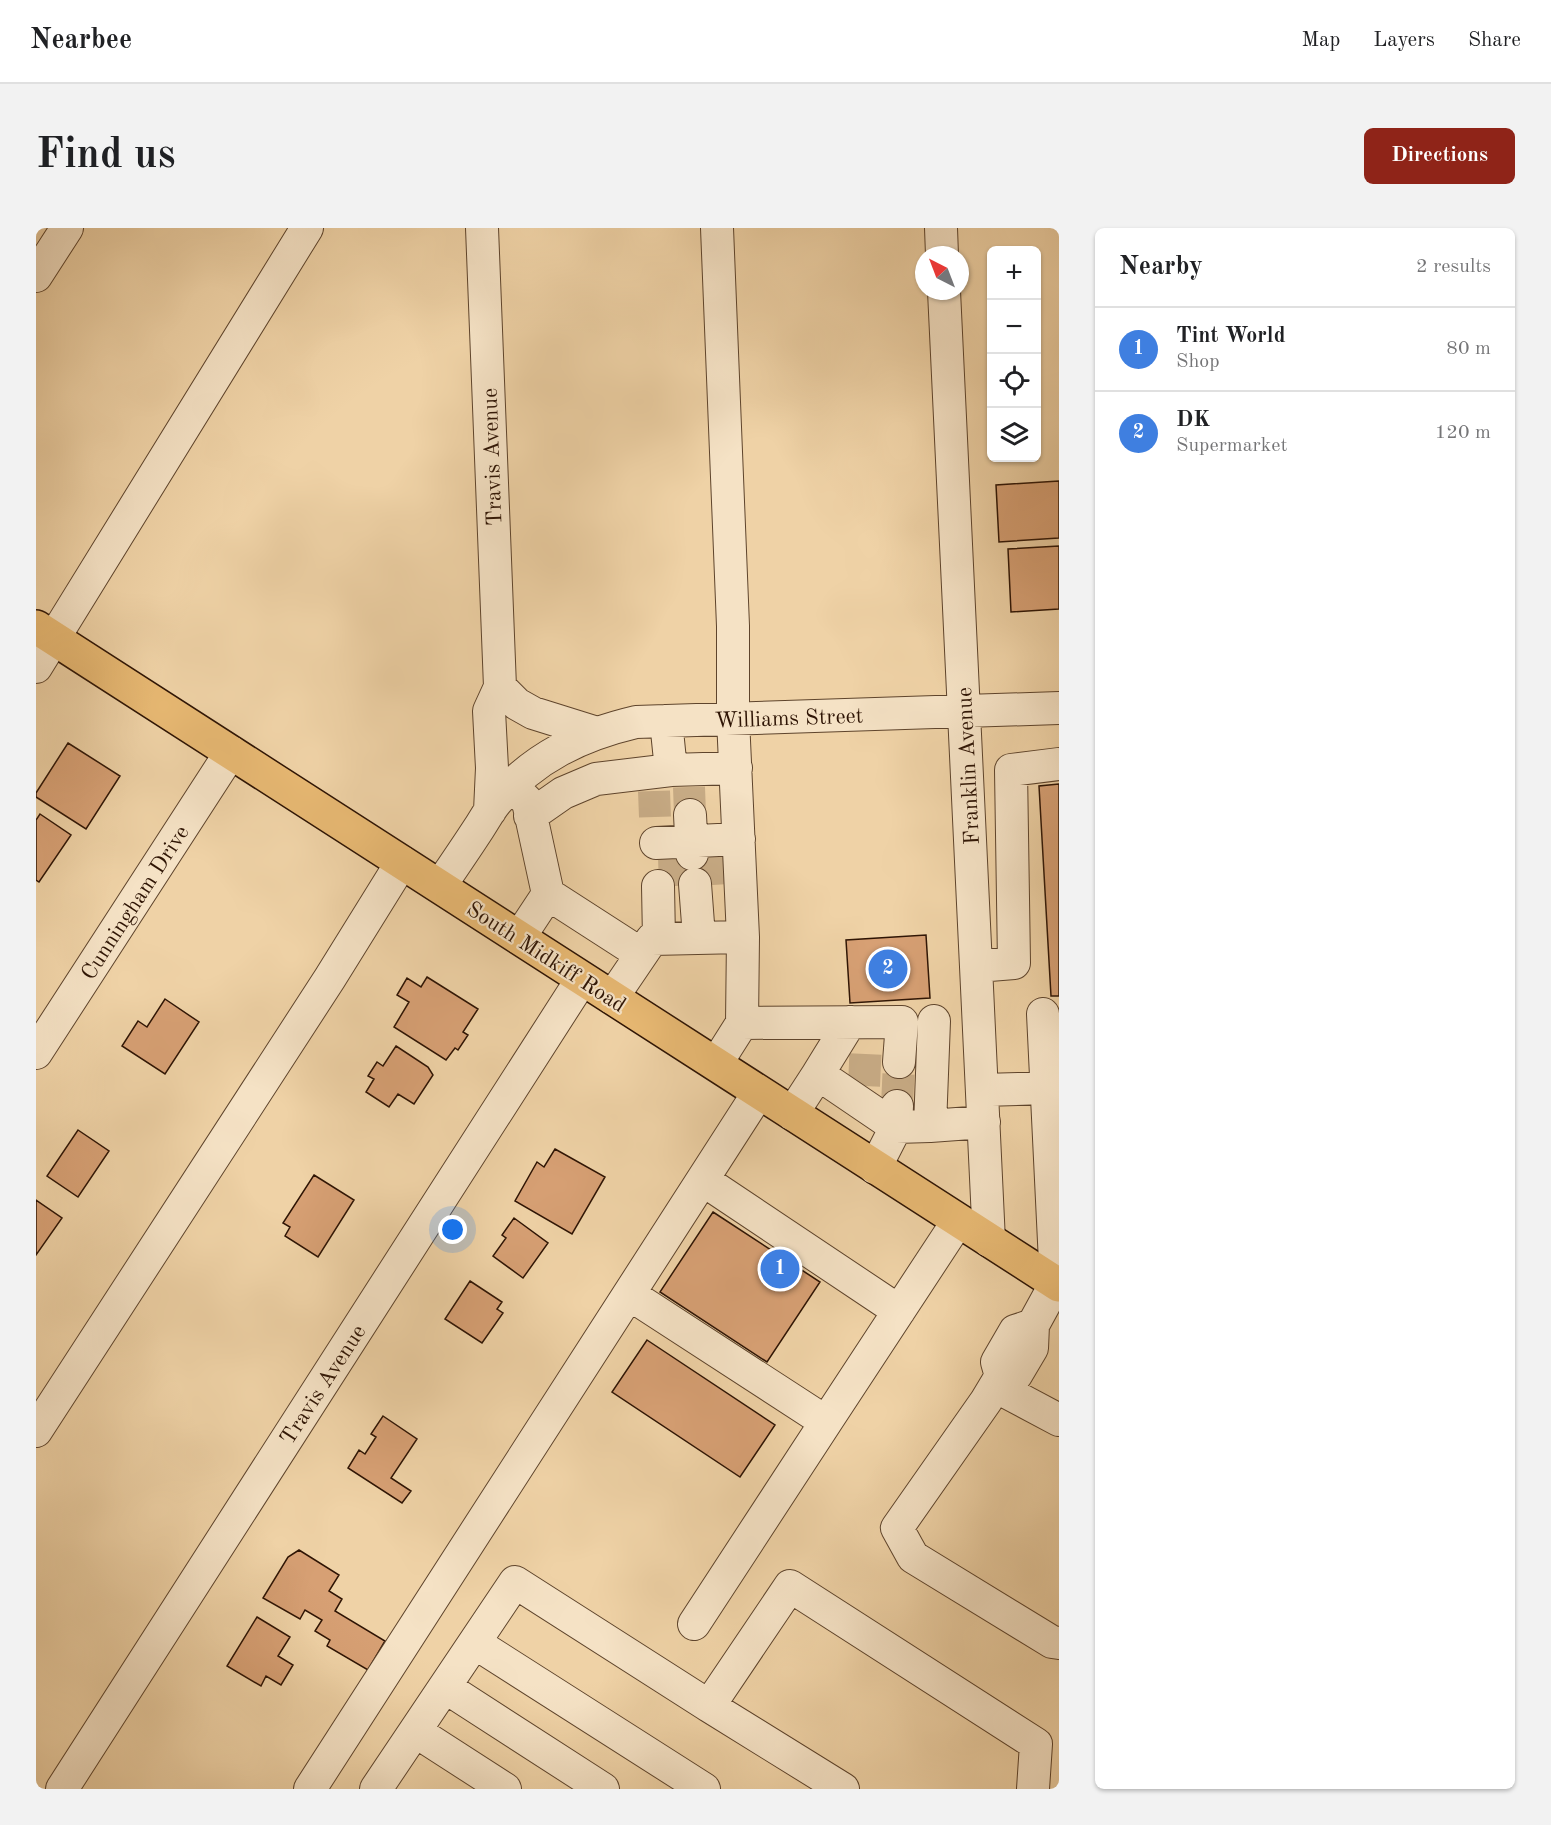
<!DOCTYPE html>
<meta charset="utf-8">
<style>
body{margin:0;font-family:"Old Standard TT",serif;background:#f2f2f2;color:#202124}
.controls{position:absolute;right:18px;top:18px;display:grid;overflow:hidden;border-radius:9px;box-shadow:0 2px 4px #0004}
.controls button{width:54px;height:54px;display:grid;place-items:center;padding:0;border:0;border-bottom:2px solid #e0e0e0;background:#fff;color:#202124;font:30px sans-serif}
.compass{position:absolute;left:879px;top:18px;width:54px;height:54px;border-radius:50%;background:#fff;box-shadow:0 2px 4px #0004;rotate:318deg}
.you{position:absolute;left:417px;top:1002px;width:21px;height:21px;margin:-15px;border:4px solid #fff;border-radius:50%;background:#1a73e8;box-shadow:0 0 0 9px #1a73e833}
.badge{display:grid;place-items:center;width:39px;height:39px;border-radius:50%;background:#8f2418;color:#fff;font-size:20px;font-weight:700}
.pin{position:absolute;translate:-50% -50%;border:3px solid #fff;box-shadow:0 2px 6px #0006}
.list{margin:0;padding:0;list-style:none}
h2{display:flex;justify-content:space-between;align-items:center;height:78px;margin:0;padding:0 24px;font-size:26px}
h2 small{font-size:20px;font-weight:400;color:#757577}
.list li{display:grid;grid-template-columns:39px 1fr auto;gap:18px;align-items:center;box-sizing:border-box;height:84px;padding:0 24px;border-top:2px solid #e0e0e0}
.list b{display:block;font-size:22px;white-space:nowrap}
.list p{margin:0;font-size:20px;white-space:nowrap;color:#757577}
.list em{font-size:20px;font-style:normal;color:#757577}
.icon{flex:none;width:33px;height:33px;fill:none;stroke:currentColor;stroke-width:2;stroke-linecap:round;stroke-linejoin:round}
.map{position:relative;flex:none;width:1023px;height:1561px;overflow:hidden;border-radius:9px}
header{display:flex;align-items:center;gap:36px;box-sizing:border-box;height:84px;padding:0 30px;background:#fff;border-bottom:2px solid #e0e0e0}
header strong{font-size:28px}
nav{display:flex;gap:33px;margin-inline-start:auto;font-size:21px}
.intro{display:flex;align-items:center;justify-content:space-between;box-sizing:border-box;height:144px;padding:0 36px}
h1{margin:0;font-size:42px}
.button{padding:15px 27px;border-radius:9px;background:#8f2418;color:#fff;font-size:21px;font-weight:700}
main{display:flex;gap:36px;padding:0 36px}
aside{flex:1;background:#fff;border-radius:9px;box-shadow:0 2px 4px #0004}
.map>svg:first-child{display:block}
.building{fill:#d7a074;stroke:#2e1404;stroke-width:1.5}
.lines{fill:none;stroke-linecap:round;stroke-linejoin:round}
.minor-tunnel{stroke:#c8ac86;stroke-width:32;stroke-dasharray:32 16;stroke-linecap:butt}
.minor-casing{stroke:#5e442c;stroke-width:34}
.major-casing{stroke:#2e1404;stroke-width:36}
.minor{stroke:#f5e2c5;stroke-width:32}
.major{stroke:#e8b973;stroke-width:33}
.labels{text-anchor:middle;stroke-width:4.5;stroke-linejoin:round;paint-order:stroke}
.street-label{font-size:22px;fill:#2e1404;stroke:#f5e2c5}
</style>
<header>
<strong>Nearbee</strong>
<nav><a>Map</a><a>Layers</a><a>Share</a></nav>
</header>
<div class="intro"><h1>Find us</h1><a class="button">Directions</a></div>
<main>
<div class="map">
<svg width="1023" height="1561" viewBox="0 0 1023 1561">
<rect width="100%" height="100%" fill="#efd2a6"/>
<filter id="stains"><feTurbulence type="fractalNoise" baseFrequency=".00333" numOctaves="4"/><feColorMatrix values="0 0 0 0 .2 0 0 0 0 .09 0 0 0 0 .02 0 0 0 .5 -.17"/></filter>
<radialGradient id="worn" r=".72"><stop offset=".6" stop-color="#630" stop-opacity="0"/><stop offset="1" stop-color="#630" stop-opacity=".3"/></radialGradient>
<!-- building -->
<path class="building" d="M1023 253V310L963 314 960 257Z
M1023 318V381L975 384 972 321Z
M32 515 84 548 50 601 0 569V565Z
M1023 556V768H1015L1003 558Z
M4 586 35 607 3 654 0 652V592Z
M890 707 894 770 814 775 810 712Z
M391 749 442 781 427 804 432 807 422 822 419 820 410 832 358 799 373 774 361 767 371 750 385 759Z
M129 771 163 794 129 846 86 818 102 793 111 799Z
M360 818 392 839 397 847 378 876 362 866 353 879 330 864 338 851 332 848 341 834 347 838Z
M42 902 73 923 42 969 11 948Z
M519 921 569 949 536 1006 479 973 501 934 508 939Z
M278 947 318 972 282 1029 249 1008 254 999 247 995Z
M0 972 26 990 0 1027Z
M677 984 784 1054 731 1134 624 1064Z
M478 990 512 1015 487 1050 457 1028 470 1010 466 1007Z
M434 1053 466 1074 461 1081 467 1085 446 1115 409 1091Z
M611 1112 739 1197 704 1249 576 1164Z
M347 1188 381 1211 355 1250 375 1263 366 1275 312 1240 323 1222 329 1226 340 1209 335 1206Z
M263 1322 303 1347 293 1363 306 1371 299 1383 349 1413 332 1442 291 1418 294 1412 279 1403 286 1392 269 1382 264 1391 227 1370 252 1329Z
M221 1389 254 1409 242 1428 257 1437 245 1457 230 1448 225 1458 191 1438Z"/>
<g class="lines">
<!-- minor-tunnel -->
<path class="minor-tunnel" d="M653 559 654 587
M618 563 619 589
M675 626 677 657
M638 629 639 658
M828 858 830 813
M861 878 863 834"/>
<!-- minor casing -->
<g class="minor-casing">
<path id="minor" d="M446 0 464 459 453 483 456 540 454 583
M905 0 906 27
M0 48 31 0
M908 63 953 1013
M0 439 271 0
M464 459 481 476 497 485 561 505
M635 542 700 540
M654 587 656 626
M494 588 527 565 560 551 635 542 630 493
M620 615 703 611
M659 656 663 709
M404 658C417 639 430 620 443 600 449 591 454 581 461 573 498 529 545 507 600 494L1023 480
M622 658 623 711
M512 666 605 726
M483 710 512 666 492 574 488 570
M941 738 978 735 975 542 1023 536
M576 770 616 711 707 709
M706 795 866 794 863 834
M0 825 195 524
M680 836 706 795 707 709 697 491V398L681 0
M782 846 814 794
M947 862 1010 860
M861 878 860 899 894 898 948 894
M756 886 782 846 860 899 839 940
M894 898 898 793
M667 952 863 1083
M593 1066 790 1194 922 993
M997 1097 979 1103 961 1134 965 1148 950 1173 861 1300 877 1329 1016 1414 1023 1415
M965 1148 980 1147 996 1120 997 1097 1020 1055 1007 786
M959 1158 1023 1192
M0 1203 294 750 366 634
M658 1396 790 1194
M439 1415 668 1561
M409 1459 567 1561
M673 1478 807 1561
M379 1503 469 1561
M26 1561 546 751
M274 1561 723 864
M340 1561 479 1354 673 1478 754 1358 1000 1516 997 1561"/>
</g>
<!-- major casing -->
<g class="major-casing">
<path id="major" d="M0 399 1023 1057"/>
</g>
<!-- minor -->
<use href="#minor" class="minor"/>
<!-- major -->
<use href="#major" class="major"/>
</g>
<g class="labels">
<!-- street labels -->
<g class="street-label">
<text transform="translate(455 229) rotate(-92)" y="8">Travis Avenue</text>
<text transform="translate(753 489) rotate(-2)" y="8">Williams Street</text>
<text transform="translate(931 538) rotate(-93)" y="8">Franklin Avenue</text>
<text transform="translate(98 674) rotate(-57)" y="8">Cunningham Drive</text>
<text transform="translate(511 728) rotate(33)" y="8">South Midkiff Road</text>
<text transform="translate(286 1156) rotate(-57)" y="8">Travis Avenue</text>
</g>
</g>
<rect width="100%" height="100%" filter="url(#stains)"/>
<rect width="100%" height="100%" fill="url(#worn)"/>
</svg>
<div class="controls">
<button>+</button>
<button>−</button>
<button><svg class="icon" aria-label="locate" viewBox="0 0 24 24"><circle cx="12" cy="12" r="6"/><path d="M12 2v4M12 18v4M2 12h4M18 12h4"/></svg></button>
<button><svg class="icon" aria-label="layers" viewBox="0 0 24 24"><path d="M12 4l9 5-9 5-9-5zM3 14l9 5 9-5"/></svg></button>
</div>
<svg class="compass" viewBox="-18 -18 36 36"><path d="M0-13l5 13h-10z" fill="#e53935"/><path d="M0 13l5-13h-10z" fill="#757577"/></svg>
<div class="you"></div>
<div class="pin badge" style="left:744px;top:1041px;background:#3f7fe0">1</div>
<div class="pin badge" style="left:852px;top:741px;background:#3f7fe0">2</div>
</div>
<aside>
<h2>Nearby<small>2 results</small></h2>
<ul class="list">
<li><span class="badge" style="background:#3f7fe0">1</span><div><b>Tint World</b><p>Shop</p></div><em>80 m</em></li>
<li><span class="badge" style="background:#3f7fe0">2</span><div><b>DK</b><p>Supermarket</p></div><em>120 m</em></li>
</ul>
</aside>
</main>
